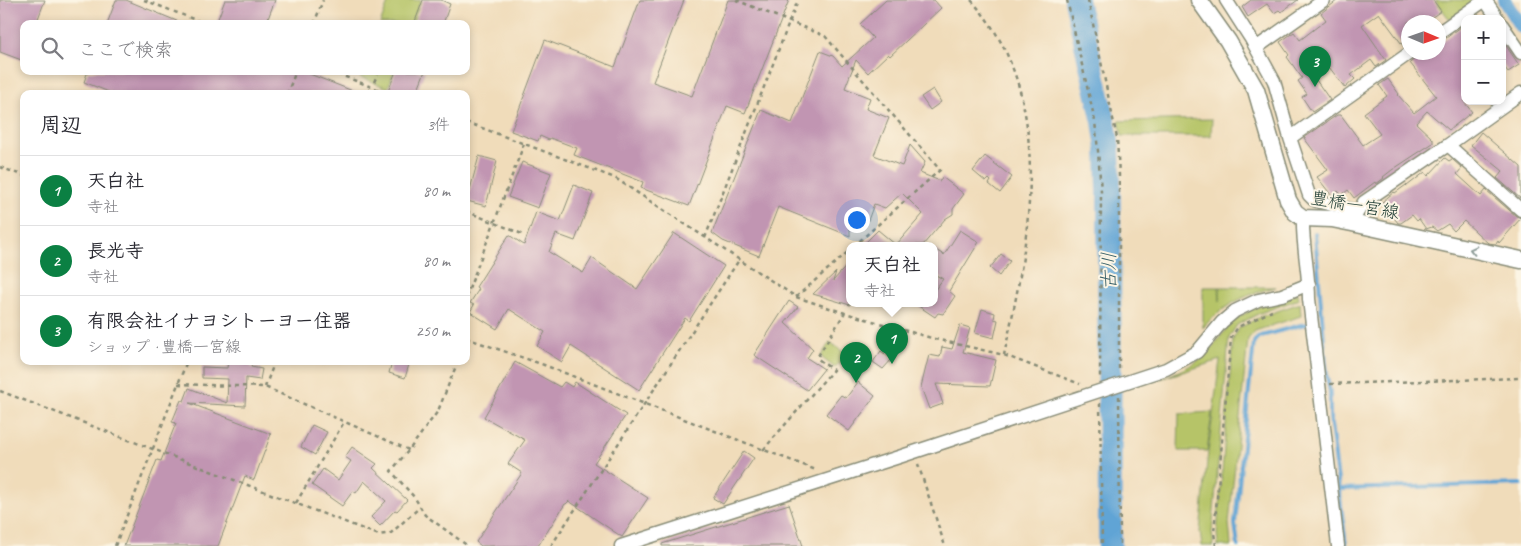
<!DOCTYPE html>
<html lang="ja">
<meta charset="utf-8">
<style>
body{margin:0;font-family:Caveat,"Klee One",sans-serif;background:#f2f2f3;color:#2b2b33}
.controls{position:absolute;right:15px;top:15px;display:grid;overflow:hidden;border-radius:10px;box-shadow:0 2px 8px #0003}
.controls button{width:45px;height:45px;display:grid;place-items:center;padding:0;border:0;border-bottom:1px solid #e1e1e2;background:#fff;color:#2b2b33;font:25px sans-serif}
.compass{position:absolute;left:1401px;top:15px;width:45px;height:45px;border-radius:50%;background:#fff;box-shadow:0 2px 8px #0003;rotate:92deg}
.you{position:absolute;left:856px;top:219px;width:18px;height:18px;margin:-12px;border:4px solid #fff;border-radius:50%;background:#1a73e8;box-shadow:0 0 0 8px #1a73e833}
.badge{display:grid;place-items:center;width:32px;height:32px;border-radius:50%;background:#0b8043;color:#fff;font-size:16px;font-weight:700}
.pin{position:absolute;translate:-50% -41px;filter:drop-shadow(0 1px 2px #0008)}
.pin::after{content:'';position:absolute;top:26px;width:18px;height:15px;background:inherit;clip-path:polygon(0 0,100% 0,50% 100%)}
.popup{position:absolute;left:846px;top:242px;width:92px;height:65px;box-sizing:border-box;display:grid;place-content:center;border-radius:10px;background:#fff;filter:drop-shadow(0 1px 4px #0005);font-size:16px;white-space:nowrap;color:#7c7c81}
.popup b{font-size:19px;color:#2b2b33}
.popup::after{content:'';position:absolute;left:50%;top:100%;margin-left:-10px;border:10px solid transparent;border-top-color:#fff}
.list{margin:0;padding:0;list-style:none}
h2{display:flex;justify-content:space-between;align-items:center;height:65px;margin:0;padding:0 20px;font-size:21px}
h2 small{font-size:16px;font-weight:400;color:#7c7c81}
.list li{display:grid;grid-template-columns:32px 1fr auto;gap:15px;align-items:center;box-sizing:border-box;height:70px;padding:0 20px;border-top:1px solid #e1e1e2}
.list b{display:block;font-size:19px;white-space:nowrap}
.list p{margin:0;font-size:16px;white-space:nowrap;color:#7c7c81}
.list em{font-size:16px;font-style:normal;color:#7c7c81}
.icon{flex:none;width:28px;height:28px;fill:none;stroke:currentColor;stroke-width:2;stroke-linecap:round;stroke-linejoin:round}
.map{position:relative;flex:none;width:1521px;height:546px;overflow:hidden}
.search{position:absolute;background:#fff;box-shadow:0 2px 8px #0003;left:20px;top:20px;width:450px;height:55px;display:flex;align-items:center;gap:12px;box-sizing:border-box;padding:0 18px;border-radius:10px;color:#7c7c81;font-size:19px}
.panel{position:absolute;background:#fff;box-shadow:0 2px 8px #0003;left:20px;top:90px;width:450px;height:275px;border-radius:10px}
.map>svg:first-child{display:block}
.green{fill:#b6c467;stroke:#6a804e}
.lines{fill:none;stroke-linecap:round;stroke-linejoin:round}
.stream{stroke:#60a4d5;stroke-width:4}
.canal{stroke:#60a4d5;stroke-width:14}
.river{stroke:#60a4d5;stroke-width:24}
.building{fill:#c195b2}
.minor-casing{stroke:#888c77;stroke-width:15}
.major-casing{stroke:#888c77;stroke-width:19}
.path{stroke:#888c77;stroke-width:2.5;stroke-dasharray:4 4;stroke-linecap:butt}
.minor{stroke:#fff;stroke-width:12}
.major{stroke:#fff;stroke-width:16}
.oneway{stroke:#8f9e9a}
.labels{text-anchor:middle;stroke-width:4;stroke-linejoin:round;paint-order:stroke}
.street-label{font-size:18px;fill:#1f3d34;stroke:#fcf5e5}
.water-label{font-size:19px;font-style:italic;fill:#325c64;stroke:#fcf5e5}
</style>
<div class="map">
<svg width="1521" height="546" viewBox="0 0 1521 546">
<rect width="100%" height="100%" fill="#fcf5e5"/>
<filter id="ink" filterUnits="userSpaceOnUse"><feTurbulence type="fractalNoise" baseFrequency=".02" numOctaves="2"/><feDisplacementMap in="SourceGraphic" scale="10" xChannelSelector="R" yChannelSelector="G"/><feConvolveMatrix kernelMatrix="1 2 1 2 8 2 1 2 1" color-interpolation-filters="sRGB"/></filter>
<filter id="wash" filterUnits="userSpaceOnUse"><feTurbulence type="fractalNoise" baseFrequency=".0096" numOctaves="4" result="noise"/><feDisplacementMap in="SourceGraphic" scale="20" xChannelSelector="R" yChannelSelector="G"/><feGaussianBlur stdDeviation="1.12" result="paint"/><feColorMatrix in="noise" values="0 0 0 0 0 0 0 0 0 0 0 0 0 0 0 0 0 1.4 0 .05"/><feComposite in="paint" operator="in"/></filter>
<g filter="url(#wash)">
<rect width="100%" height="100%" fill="#f0dcba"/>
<!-- green -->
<path class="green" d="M389 0H421L412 24H380Z
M1435 0H1476L1450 20Z
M362 71H394L388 88 360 77Z
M1212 119 1211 136H1122L1119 121Z
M1203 287H1219L1220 301V287H1276C1247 294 1222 305 1203 328Z
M1298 293 1299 299 1260 313 1237 325 1229 338 1212 533 1214 546H1202L1200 532 1208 452 1220 360 1160 379C1177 372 1194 366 1207 353 1217 343 1223 330 1235 320 1253 306 1277 300 1298 293Z
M1300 303 1301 316 1255 331 1248 339 1229 523 1231 546H1218L1217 533 1233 339 1239 328 1260 317Z
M830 342 863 367 857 376 839 363 835 368 822 358 821 356Z
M1212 412 1207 451H1178L1179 414Z"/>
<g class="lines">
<!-- stream -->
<path class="stream" d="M1315 233 1327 376 1330 392V416L1346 546
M1339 489 1521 484
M1238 546 1235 523 1254 342 1258 337 1301 325 1310 324"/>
<!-- canal -->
<path class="canal" d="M1504 0 1521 27"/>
<!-- river -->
<path class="river" d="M1076 0 1104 122 1108 149 1109 190 1110 546"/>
</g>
<g id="blocks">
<!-- building -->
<path class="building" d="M0 0H45L36 24H24V61L0 52Z
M116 0H126L184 24H107Z
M225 0H275L266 24H216Z
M423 0H441L450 4 443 24H414Z
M640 0H684L653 82 692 96 728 0H789L745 113 727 106 689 206 641 188 643 182 574 155 577 148 550 138 549 140 540 136 538 141 511 131 545 40 615 67Z
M886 0H934L941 8 890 56 888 54 868 73 856 60 845 88 870 98 866 109 889 118 874 155 902 166 910 145 925 162 920 173 940 181 942 177 964 194 953 209V214L945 219 923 245H896L923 214 902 193 885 208 874 204 867 223 857 219 852 231 850 228V236L778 207 759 256 723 241 712 233 761 110 792 123 820 51 833 56 842 66 873 38 860 24Z
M1251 0H1298L1281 12 1279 10 1274 13 1267 4 1248 17 1242 7Z
M1338 0H1433L1441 11 1425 22H1408V44L1404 47 1379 13 1362 25 1386 60 1376 67 1371 60 1351 75 1355 79 1345 88 1323 59 1309 70 1330 100 1312 112 1302 97 1307 94 1298 81 1302 78 1287 57 1289 55 1280 42 1294 32 1300 40 1326 20 1321 13Z
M1465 24V103L1472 112 1449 130 1427 111 1416 123 1433 139V143L1392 170 1383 177 1384 178 1376 184 1375 182 1354 198 1348 190 1342 195 1338 191 1332 196 1317 177 1328 170 1304 138 1337 115H1341L1363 145 1380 134 1364 113 1387 96 1379 85 1388 79 1399 94 1398 95 1414 113 1436 96 1410 63 1416 58 1419 52H1438V44Z
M1502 40 1519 65 1508 72 1502 64Z
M88 71H302L358 93 114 94 84 82Z
M396 71H425L416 94H411L400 90 399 94H387Z
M933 89 941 102 930 110 921 97Z
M1481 132 1521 167V199L1497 178 1503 171 1471 145Z
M479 156 497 161 486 206 467 201Z
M985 156 1012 177 1000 193 989 184 991 181 989 179 986 182 973 171Z
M1445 158 1449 161 1452 159 1462 168 1457 174 1481 196 1486 190 1516 216 1521 218 1499 243 1498 241 1496 244 1488 243 1464 221 1454 231 1448 224 1437 231 1432 227 1426 229 1419 219 1417 221 1412 215 1401 223H1398L1382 202 1394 192 1395 193 1406 185 1407 186 1425 172 1428 176Z
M522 162 551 173 538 208 508 197Z
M574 185 593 193 575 241 556 234 549 252 583 273 592 258 637 289 674 233 724 266 689 321 685 318 639 390 571 346 562 362 537 346 545 332 509 309 497 329 470 312 474 305 470 303 479 289 476 287 509 235 524 245 536 212 560 221Z
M878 230 896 245H874L866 242Z
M960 230 979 242 949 291 955 296 943 314 938 313 935 317 914 303H934V291L943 279 934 274V249L944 255Z
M1001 254 1010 261 999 276 990 268Z
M850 262V305L813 294 836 272 833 281Z
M789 301 798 307 785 323 813 349 807 358 824 369 807 390 754 355Z
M982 309 995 313 994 319 998 320 994 338 975 333Z
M960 325 970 328 963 352 996 360 990 386 936 384 943 404 929 409 921 387 929 355 940 357 942 347 952 349Z
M881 351 892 359 883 369 873 362Z
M228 361H252L251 367 262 369 260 380 246 378 245 406 189 403 271 434 254 480 245 476 218 546H124L157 460 161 461 176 423 172 422 181 400 184 401 189 388 227 403 228 379 202 378V367L227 368Z
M392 361H410L405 378 389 373Z
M515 362 560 387 564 382 572 387 575 382 626 415 594 463 648 498 622 537 569 501 566 504H565L538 546H481L476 542 522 473 508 464 525 440 484 417Z
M858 382 875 396 849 431 826 414 841 395 846 398Z
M312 425 327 432 315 455 301 447Z
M352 447 377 464 373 468 407 500 397 511 395 510 380 526 371 517 386 501 364 481 356 493 353 491 342 506 312 485 323 469 338 480 351 461 345 457Z
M744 451 754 458 723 504 713 498Z
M789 504 803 546H662V544Z"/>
</g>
</g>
<g filter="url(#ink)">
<use href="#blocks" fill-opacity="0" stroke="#888c77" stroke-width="1"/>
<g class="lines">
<!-- minor casing -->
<g class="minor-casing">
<path id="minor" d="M1226 0 1251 39 1274 81 1290 138 1309 195 1314 200 1320 202 1357 211
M1502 25 1521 53
M1438 33 1485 0 1498 19
M1256 48 1324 0
M1290 138 1411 52
M1448 145 1521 210
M1303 218C1302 245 1309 272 1309 299L1338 546
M1354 218 1364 202 1448 145 1521 93
M621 546 902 456 1166 369 1197 352 1222 322 1235 311 1258 300 1282 295 1309 284"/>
</g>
<!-- major casing -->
<g class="major-casing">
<path id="major" d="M1199 0 1228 41 1256 90 1288 200 1295 212 1303 218 1332 219 1352 223 1521 260"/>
</g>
<!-- path -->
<path class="path" d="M144 0 206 24
M736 0 825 36 940 170 855 245
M971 0C1059 96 1029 241 1004 355
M1067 0 1095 121 1098 151 1101 191 1100 378
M1088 0 1117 138 1119 175V373
M314 24 323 0
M330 71 390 94
M374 82 379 71
M287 94 296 71
M466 122 615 178 796 297 845 313 935 339 1004 355 1080 384
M0 167 24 176
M466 211 522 234
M705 238 798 0
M466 297 524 144
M796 297 850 250
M466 338 544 365 816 470
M458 361 438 411 409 450 391 471 415 498 425 515 468 546
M178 384 265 387 409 450
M1330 384 1521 378
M265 387 275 361
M0 391 379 535 391 533 419 508
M1119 396 1120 546
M1100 403 1102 546
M763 450 833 370 818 359V356L844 314
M918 464 945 546
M296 503 344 422
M115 546 187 361
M551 546 739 260
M1216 546 1214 533 1231 338 1238 327 1272 311"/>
<!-- minor -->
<use href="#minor" class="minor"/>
<!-- major -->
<use href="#major" class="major"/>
</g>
<!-- one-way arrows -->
<defs><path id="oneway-chevron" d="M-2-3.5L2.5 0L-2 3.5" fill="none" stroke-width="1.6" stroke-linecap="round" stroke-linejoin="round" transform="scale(1.25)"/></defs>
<use class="oneway" href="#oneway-chevron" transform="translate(1473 250) rotate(-167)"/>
</g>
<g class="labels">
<!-- street labels -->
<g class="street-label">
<text transform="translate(1355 205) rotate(10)" y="6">豊橋一宮線</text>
</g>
<!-- water labels -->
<g class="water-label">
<text transform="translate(1108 271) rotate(-90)" y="7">古川</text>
</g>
</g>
</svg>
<div class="controls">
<button>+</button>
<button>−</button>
</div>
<svg class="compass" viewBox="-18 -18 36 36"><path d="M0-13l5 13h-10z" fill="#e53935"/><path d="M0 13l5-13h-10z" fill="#7c7c81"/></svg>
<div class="you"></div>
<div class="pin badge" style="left:892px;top:364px">1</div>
<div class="popup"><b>天白社</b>寺社</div>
<div class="pin badge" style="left:856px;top:383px">2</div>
<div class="pin badge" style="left:1315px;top:87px">3</div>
<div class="search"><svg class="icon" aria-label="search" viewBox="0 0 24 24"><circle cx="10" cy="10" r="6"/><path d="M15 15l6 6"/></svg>ここで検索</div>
<section class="panel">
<h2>周辺<small>3件</small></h2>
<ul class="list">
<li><span class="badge">1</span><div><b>天白社</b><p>寺社</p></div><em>80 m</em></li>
<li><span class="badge">2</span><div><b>長光寺</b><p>寺社</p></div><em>80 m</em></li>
<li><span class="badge">3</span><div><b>有限会社イナヨシトーヨー住器</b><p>ショップ · 豊橋一宮線</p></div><em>250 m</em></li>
</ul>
</section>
</div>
